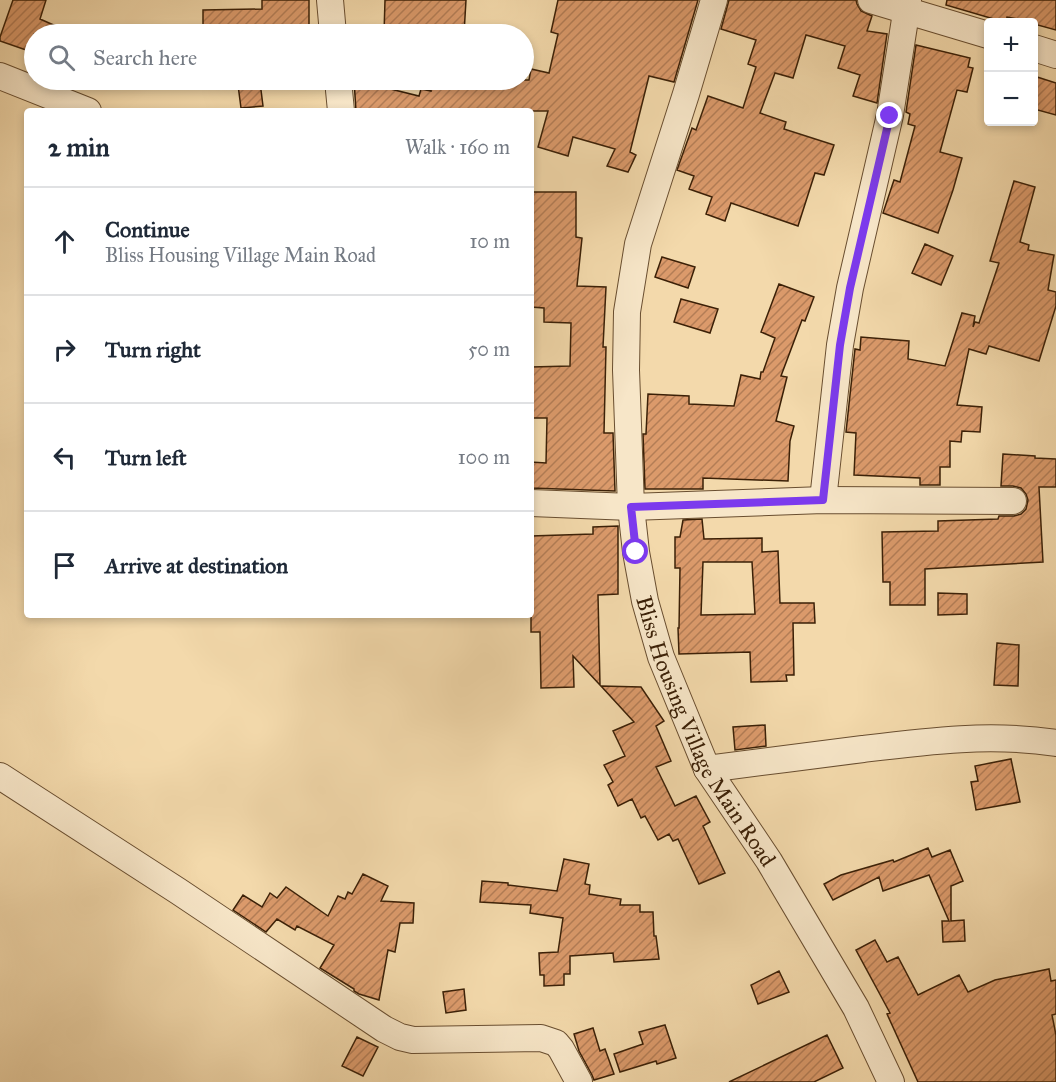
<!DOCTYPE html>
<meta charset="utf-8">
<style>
body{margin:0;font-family:"IM FELL Great Primer",serif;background:#f6f6f7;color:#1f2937}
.controls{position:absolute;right:18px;top:18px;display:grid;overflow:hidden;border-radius:6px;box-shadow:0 3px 9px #0003}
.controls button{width:54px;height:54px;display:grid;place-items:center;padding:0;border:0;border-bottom:2px solid #e0e1e3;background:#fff;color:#1f2937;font:30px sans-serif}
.stop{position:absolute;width:18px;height:18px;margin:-14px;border:4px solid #7c3aed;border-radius:50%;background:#fff}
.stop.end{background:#7c3aed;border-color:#fff;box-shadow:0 2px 6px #0008}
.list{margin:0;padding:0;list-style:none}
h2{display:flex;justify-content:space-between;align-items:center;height:78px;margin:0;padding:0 24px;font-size:26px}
h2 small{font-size:20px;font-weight:400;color:#747a83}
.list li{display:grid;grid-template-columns:39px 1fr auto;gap:18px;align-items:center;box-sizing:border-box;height:108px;padding:0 24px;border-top:2px solid #e0e1e3}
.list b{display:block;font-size:22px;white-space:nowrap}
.list p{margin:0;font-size:20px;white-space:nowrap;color:#747a83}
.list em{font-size:20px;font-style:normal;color:#747a83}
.icon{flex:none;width:33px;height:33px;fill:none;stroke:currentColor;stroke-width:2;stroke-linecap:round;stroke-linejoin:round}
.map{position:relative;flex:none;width:1056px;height:1082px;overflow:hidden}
.search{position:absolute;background:#fff;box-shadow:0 3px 9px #0003;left:24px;top:24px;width:510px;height:66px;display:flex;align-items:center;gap:15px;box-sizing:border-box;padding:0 21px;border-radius:33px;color:#747a83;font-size:22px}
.panel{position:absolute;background:#fff;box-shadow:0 3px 9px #0003;left:24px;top:108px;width:510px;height:510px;border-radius:6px}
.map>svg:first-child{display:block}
.building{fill:url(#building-hatch);stroke:#3b2007;stroke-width:1.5;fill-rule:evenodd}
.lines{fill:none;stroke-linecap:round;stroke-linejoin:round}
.minor-casing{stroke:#694e30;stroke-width:28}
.minor{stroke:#f7e6c8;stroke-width:26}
.route{stroke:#7c3aed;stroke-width:8}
.labels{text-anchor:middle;stroke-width:5;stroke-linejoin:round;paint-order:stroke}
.street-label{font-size:22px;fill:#3b2007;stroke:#f7e6c8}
</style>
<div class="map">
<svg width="1056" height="1082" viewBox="0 0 1056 1082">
<defs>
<pattern id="building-hatch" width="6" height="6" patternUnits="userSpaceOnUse" patternTransform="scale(1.5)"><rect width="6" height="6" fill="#db9a6b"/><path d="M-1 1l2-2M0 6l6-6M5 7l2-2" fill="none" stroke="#b37d56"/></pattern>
</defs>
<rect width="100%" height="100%" fill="#f3d9ab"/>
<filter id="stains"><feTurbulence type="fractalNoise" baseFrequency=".00333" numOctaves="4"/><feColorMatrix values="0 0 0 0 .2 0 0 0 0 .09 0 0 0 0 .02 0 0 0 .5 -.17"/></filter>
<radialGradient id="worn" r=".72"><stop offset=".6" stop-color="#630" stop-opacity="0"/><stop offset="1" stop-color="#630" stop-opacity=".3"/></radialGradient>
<!-- building -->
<path class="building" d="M13 0H46L40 19 74 34H34L29 51 0 41V37Z
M262 0H309V31H249V34H203V10L262 9Z
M385 0H466L464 34H384Z
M558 0H698L674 82 649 76 630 152 636 155 628 172 607 166 615 149 573 137 568 156 538 147 548 111H356L354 80 419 96 421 89 431 91 432 80H529L531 69 549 73 558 34 551 32Z
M729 0H856L857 4 861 11 872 16 867 31 887 34 877 103 853 96 860 75 838 68 845 46 806 35 793 78 775 73 760 113 786 122 784 129 834 145 824 175 815 173 798 226 731 203 725 221 706 214 712 197 689 189 694 176 677 170 692 128 696 130 708 96 743 108 756 67 748 64 756 40 721 29Z
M947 0H1056V30L1034 24V22L1007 17 1006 22H1004L946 5Z
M916 45 970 58 968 67 973 68 967 92 957 90 940 152 962 158 953 190 938 233 883 213 894 180 900 182 915 126 908 124 910 114 906 112Z
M1034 76 1056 83V115L1034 109Z
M260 82 263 106 241 108 238 85Z
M1014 181 1035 187 1020 242 1029 245 1028 250 1054 255 1048 290 1056 292V306L1039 361 989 346 986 354 969 349 957 405 982 407 980 432 962 431 961 442 950 441V467H940V485H920V478L854 475 856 433 846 432 855 349 860 350 861 337 909 341 908 359 945 366 962 313 975 316 973 327 975 322 979 323 999 263 990 261Z
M531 192H576V237L582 238 577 286 606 287 603 347H606L604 433H613L615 491 531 488V462L546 463 547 418H531V367L570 366 571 323 544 322V308L531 307Z
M925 244 953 256 941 285 912 273Z
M662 257 695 267 688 288 655 277Z
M779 284 814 297 805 321 802 320 781 376 787 377 776 421 794 426 790 441 788 481 703 478V489H645L643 434H646L648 394 689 396V404L734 406 741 375 760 379 761 372H763L775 338 761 332Z
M681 299 718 309 710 333 674 322Z
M1003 454 1035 456V458L1056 459V487H1039L1043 562 925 569V605H890V582H883L882 532 938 531V521L998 519 999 516H1014L1021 514 1026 509 1028 500 1026 494 1021 488 1013 486H1001Z
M702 519 704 539 762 538V552L778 551 780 603H814L815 623H793L794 675H786L787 681 751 682 750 652 679 654 678 628H679L680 568H675V537H680L683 520ZM703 562H752L755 614 701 615Z
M618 526V594L598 595 600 685 573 656 574 687 541 688 540 632H531V536L593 534V527Z
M938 593 967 594V614L938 615Z
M997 643 1019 645 1018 686 994 685Z
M601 686 641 687 664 721 656 726 671 761 656 767 675 806 696 796 710 822 703 826 725 873 699 884 678 839 673 841 669 834 658 840 645 816 641 818 632 799 618 806 608 785 613 782 604 765 625 756 613 731 634 722Z
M765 725 766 746 735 750 733 727Z
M1011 759 1020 802 976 810 971 782 978 781 975 766Z
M928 848 932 857 950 850 963 881 951 886V921L964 920 965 941 943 942 942 921H949L929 875 883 891 879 877 833 900 824 884 841 875 893 860 894 862Z
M564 859 589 864 585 884 590 885 589 894 621 899 620 905H640V912H653L654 936H656L659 959 614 962 613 953 570 956V974H564V985L544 986V975H540L539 953 558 952 563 918 530 913 531 905 480 902 482 881 508 883V885L557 891Z
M363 874 388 886 381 901 414 903 413 923H400L395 952 388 950 379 1000 359 994 354 991V989L320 968 334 945 297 926 295 930 277 919 266 932 233 910 243 895 262 907 270 893 277 898 286 887 328 916 338 896 345 899 348 892 352 894Z
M875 940 887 962 898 957 918 995 959 975 968 992 995 980 1049 969 1051 981 1056 980V1014L1052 1015 1056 1035V1082H918L887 1014 890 1013 856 950Z
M779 971 789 992 758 1004 751 985Z
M464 989 466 1010 446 1013 443 992Z
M665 1025 676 1058 657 1064 656 1061 620 1072 614 1054 643 1044 639 1032Z
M593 1028 600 1051 605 1049 614 1074 594 1080 592 1075 579 1051 574 1034Z
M827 1035 843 1068 814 1082H729Z
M357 1037 378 1047 363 1076 342 1066Z"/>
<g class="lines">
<!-- minor casing -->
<g class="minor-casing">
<g id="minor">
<path d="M330 0 333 34"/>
<path id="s1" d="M714 0 686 94 638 244 627 312 626 370 631 507 636 552 645 601 661 657 707 769 769 861 856 1008 891 1082"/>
<path d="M871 0 988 35"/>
<path d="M1034 48 1056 55"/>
<path d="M0 76 88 111"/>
<path d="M338 80 341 111"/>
<path d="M823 500 840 345 850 288 890 115 908 0"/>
<path d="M531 503 631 507 823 500 1013 501"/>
<path d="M707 769C759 762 811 756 863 749 928 741 991 733 1056 743"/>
<path d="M0 776 178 891 384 1029 400 1037 413 1040 541 1038 556 1043 561 1049 579 1082"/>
</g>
</g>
<!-- minor -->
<use href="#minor" class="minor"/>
</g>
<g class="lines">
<!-- route -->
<path class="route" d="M636 552 631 507 823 500 840 345 850 288 890 116"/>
</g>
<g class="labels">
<!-- street labels -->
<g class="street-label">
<text dy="8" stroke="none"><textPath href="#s1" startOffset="759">Bliss Housing Village Main Road</textPath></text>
</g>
</g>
<rect width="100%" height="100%" filter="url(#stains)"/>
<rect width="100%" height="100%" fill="url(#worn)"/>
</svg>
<div class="controls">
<button>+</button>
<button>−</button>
</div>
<div class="stop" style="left:636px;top:552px"></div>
<div class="stop end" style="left:890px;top:116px"></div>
<div class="search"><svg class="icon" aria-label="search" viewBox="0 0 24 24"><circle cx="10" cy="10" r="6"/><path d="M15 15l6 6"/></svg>Search here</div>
<section class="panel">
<h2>2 min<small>Walk · 160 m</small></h2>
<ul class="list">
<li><svg class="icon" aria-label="ahead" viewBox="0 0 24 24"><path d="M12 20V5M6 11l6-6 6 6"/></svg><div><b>Continue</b><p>Bliss Housing Village Main Road</p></div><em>10 m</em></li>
<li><svg class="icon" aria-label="right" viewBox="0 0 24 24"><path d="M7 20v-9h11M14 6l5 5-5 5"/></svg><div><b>Turn right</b></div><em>50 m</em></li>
<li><svg class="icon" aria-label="left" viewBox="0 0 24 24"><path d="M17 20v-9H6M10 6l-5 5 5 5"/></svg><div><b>Turn left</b></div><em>100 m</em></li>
<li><svg class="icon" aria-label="arrive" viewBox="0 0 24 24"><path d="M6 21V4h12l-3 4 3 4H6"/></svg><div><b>Arrive at destination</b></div></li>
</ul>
</section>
</div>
